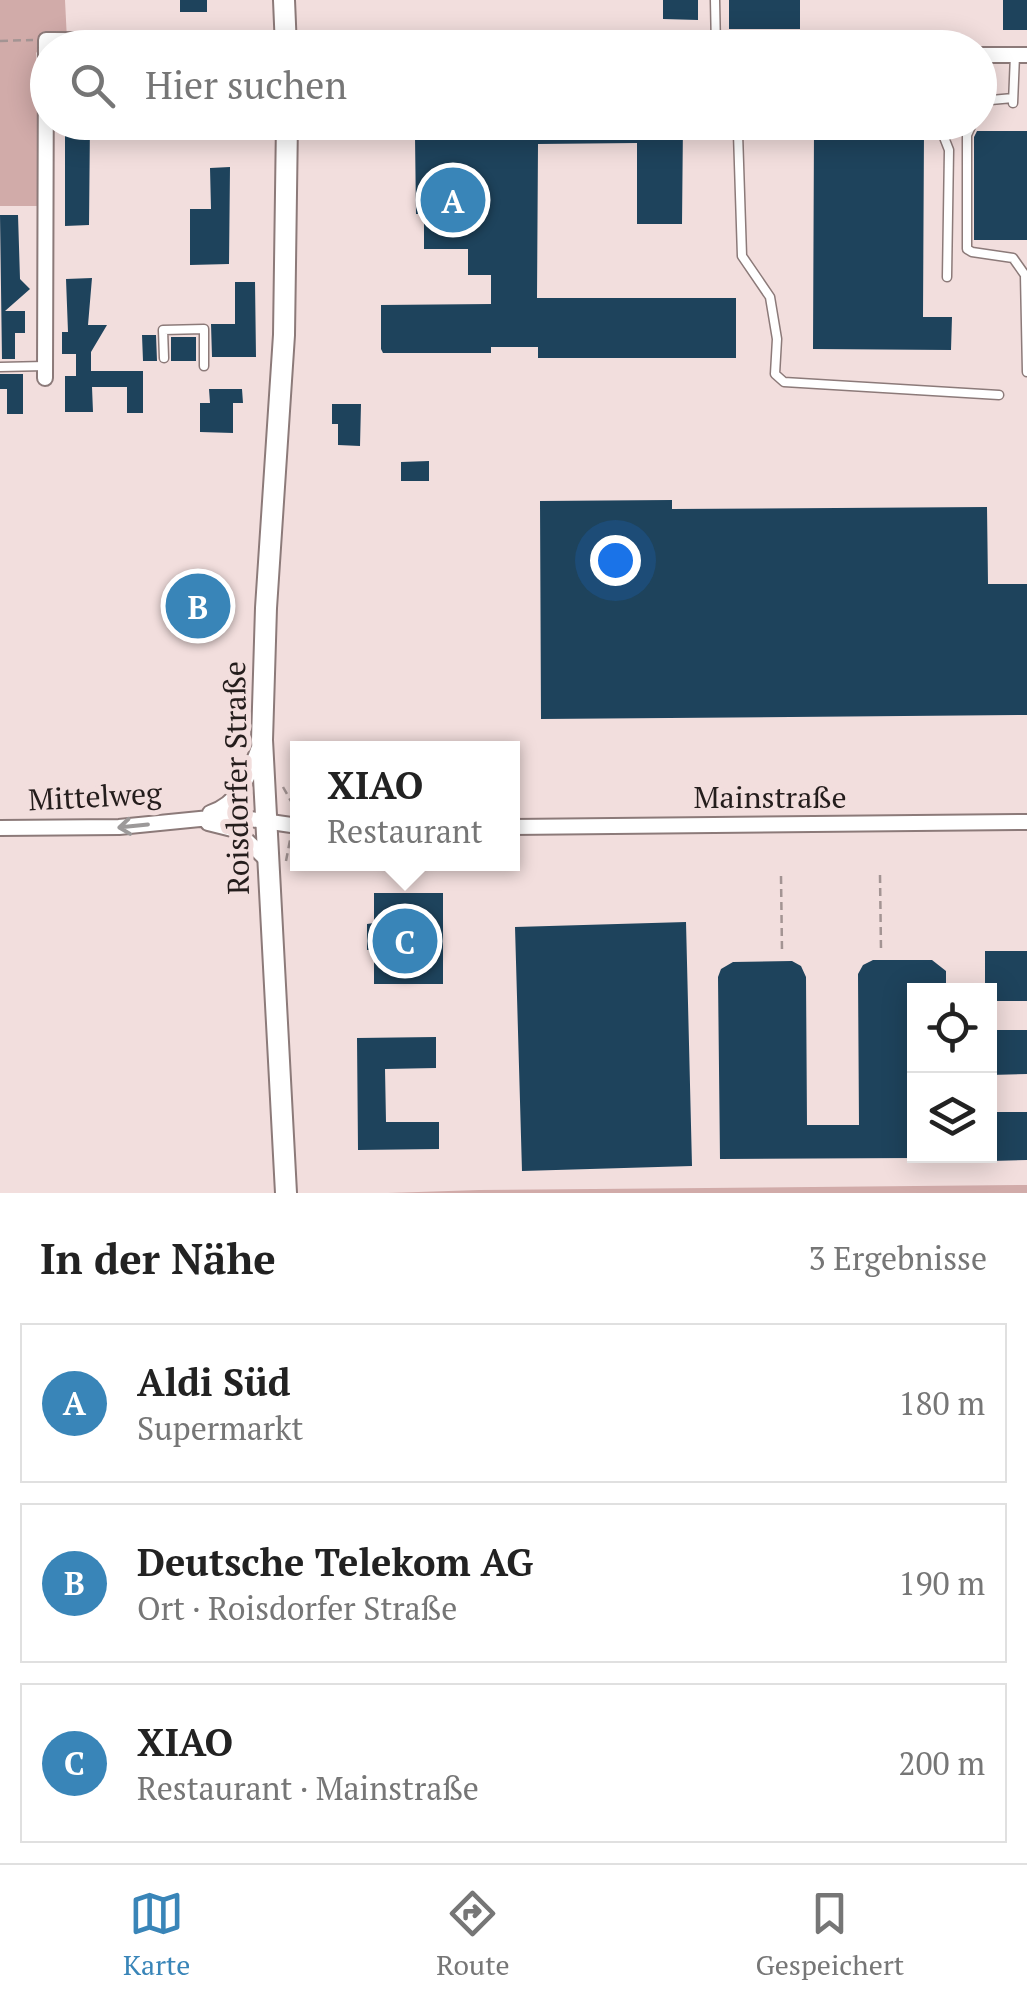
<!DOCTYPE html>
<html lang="de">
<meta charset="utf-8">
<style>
body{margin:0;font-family:"PT Serif",serif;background:#f6f6f6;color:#222}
.controls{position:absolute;right:30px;bottom:30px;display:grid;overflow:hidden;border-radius:0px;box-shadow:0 5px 25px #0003}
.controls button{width:90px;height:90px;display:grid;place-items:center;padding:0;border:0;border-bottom:2px solid #e0e0e0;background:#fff;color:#222;font:50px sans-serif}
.you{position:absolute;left:615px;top:560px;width:35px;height:35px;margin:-25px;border:8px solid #fff;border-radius:50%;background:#1a73e8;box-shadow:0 0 0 15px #1a73e833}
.badge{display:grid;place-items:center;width:65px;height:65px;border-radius:50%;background:#3985b8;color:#fff;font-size:32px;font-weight:700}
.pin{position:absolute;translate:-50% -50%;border:5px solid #fff;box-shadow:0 2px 10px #0006}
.popup{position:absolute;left:290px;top:741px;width:230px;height:130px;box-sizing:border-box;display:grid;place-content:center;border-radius:0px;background:#fff;filter:drop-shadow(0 2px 8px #0005);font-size:32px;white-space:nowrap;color:#767676}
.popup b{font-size:38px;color:#222}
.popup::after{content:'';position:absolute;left:50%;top:100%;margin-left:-20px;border:20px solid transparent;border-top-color:#fff}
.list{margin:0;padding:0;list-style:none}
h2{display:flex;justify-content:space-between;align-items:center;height:130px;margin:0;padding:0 40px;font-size:42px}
h2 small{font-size:32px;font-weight:400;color:#767676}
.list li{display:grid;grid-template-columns:65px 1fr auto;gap:30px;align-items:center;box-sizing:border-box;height:160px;margin:0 20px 20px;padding:0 20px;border:2px solid #e0e0e0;border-radius:0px}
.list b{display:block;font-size:38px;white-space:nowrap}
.list p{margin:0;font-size:32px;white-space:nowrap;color:#767676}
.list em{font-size:32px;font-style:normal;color:#767676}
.icon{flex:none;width:55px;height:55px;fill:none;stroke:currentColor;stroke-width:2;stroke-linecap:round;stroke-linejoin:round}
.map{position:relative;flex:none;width:1027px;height:1193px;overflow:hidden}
.search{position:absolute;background:#fff;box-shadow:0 5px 25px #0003;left:30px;right:30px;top:30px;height:110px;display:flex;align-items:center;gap:25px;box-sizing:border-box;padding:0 35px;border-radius:55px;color:#767676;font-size:38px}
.sheet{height:670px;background:#fff}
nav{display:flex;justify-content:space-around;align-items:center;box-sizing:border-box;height:140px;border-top:2px solid #e0e0e0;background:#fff;font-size:28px;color:#767676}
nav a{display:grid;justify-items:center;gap:5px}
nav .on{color:#3985b8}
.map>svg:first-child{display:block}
.green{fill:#d1aba9}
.building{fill:#1e435c}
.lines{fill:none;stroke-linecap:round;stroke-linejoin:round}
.service-casing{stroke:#8c7a79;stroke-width:11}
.minor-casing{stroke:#8c7a79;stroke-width:18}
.secondary-casing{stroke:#8c7a79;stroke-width:24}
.path{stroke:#a39493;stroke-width:2.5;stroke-dasharray:8 5;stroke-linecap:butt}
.service{stroke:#fff;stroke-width:8}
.minor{stroke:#fff;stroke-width:14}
.secondary{stroke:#fff;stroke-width:20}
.oneway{stroke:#9c9999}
.labels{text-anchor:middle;stroke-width:10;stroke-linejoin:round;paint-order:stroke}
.street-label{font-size:30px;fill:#241d1c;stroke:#f2dedd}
</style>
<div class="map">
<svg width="1027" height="1193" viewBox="0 0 1027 1193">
<rect width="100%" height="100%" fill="#f2dedd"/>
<!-- green -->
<path class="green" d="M0 0H65L67 40H46L36 53 43 206H0Z
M1027 1185V1193H388L479 1190Z"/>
<!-- building -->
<path class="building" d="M180 0H207V12H180Z
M663 0H698V20L663 19Z
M729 0H800V29H729Z
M1003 0H1027V30H1003Z
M65 122H90L89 225 65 226Z
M491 122H683L682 224H637V143L538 144 537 298H736V358H538V347H491V353H383L381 349V305L491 304V275H468V249H424V214H416L415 137H491Z
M814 129 924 131 923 317H952L951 350 813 349Z
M977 131H1027V240H974V137Z
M230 167 229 264 190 265V209H211L210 168Z
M0 215H18L20 279 30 289 5 311H25V333H15V359H2Z
M92 278 88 325H107L91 352V371H143V413H127V387H92L93 412H65V376H76V354H62V332H68L66 279Z
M235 282H255L256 357H212L211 324H235Z
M142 335H156L157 361H143Z
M171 337H196V361H171Z
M0 374H23V414H7V389H0Z
M209 389H242L243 403H233V433L200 432V403H210Z
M332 404H361L360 446 338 445V424H332Z
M429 461V481H401V462Z
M672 500V509L987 507 988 584H1027V715L541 719 540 501Z
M215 590 216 620H181L180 592Z
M374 893H443V984H374V949L367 950V924L374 923Z
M686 922 692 1166 522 1171 515 927Z
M985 951H1027V1001H990V990H985Z
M873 960H932L946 971V990H914V1158L720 1159 718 977 721 969 733 962 792 961 801 966 806 977 807 1125H859L858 974 863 965Z
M990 1030H1027V1074L990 1075Z
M436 1037V1068L385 1069 386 1122H439V1149L358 1150 357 1038Z
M990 1112H1027V1160L990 1161Z"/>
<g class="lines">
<!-- service casing -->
<g class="service-casing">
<path id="service" d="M715 0 716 48
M980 101 1013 98
M1013 103 1015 55
M730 122 738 133 742 256 770 297 777 339 775 374 784 382 999 395
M938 122 949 150 947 277
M973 122 967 135V249L972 252 1013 258 1025 275 1027 372
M164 358 163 330 204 329V366
M0 367 45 366"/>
</g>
<!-- minor casing -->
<g class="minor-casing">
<path id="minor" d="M980 55H1027
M45 378 46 40 286 41
M210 813C240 803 248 777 258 750
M208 823 236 830 268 861
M512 827 1027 822
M0 828 119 827 230 816 298 826"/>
</g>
<!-- secondary casing -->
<g class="secondary-casing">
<path id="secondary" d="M284 0 286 48
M286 1193 262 740 266 608 284 335 287 122"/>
</g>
<!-- path -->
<path class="path" d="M0 41 33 40
M426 125 430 122
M283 787 292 803V812
M286 861 290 840
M880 875 881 950
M781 876 782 951"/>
<!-- service -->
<use href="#service" class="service"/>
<!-- minor -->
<use href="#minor" class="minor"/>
<!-- secondary -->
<use href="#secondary" class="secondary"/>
</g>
<!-- one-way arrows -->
<defs><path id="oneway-shaft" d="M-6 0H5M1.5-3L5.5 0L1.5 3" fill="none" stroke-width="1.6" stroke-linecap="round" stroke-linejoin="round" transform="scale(2.5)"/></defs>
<use class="oneway" href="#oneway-shaft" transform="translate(133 826) rotate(174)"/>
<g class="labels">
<!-- street labels -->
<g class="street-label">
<text transform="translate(237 778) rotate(-91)" y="10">Roisdorfer Straße</text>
<text transform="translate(95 797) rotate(-3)" y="10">Mittelweg</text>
<text x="770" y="808">Mainstraße</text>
</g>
</g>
</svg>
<div class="controls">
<button><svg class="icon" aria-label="locate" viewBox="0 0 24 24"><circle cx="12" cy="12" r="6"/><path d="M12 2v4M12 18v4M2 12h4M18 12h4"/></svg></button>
<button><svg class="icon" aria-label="layers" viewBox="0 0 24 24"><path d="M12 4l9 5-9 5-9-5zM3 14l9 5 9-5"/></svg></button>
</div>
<div class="you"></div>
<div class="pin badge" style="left:453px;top:200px">A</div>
<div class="pin badge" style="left:198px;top:606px">B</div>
<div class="pin badge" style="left:405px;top:941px">C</div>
<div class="popup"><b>XIAO</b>Restaurant</div>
<div class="search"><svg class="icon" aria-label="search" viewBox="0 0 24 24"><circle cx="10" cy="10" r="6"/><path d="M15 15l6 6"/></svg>Hier suchen</div>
</div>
<section class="sheet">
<h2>In der Nähe<small>3 Ergebnisse</small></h2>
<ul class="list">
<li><span class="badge">A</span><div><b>Aldi Süd</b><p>Supermarkt</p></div><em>180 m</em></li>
<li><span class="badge">B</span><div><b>Deutsche Telekom AG</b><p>Ort · Roisdorfer Straße</p></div><em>190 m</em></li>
<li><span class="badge">C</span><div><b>XIAO</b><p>Restaurant · Mainstraße</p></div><em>200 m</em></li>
</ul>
</section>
<nav>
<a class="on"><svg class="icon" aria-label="map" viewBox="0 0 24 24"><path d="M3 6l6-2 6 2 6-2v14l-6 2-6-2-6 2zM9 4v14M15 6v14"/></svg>Karte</a>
<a><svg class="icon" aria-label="directions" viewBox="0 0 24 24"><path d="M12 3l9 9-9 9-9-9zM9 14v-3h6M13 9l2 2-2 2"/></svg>Route</a>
<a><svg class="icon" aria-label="saved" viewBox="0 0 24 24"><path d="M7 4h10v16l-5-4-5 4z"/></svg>Gespeichert</a>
</nav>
